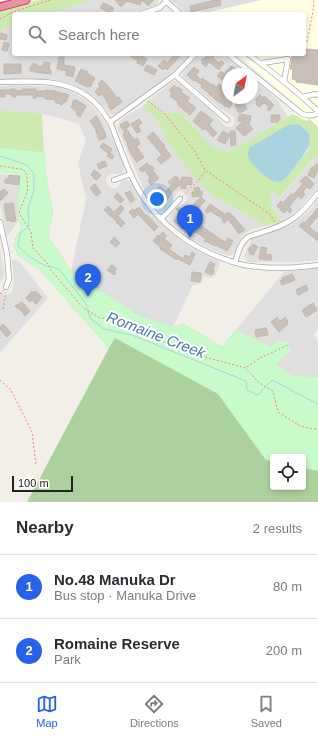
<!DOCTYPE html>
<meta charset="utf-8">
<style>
body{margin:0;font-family:Helvetica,sans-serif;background:#f7f7f7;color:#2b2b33}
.controls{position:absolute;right:12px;bottom:12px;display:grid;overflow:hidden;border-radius:4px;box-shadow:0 2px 6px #0003}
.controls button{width:36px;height:36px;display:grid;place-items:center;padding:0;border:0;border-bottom:1px solid #e1e1e2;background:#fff;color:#2b2b33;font:20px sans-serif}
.compass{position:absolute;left:222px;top:68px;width:36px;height:36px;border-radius:50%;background:#fff;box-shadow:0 2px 6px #0003;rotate:32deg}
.scale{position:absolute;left:12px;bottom:10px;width:61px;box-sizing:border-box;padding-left:4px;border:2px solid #222;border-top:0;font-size:11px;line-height:14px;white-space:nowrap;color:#222;-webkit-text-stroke:3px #fff;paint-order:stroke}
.you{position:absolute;left:157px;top:199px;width:14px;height:14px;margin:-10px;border:3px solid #fff;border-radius:50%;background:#1a73e8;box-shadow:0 0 0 6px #1a73e833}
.badge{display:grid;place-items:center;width:26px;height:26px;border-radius:50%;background:#2563eb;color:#fff;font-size:13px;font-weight:700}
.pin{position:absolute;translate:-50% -33px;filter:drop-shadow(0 1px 2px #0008)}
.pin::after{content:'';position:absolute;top:21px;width:14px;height:12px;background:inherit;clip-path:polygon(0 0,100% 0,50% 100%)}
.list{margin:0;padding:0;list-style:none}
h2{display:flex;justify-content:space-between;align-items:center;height:52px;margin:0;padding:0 16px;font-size:17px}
h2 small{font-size:13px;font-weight:400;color:#7c7c81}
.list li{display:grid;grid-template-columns:26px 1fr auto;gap:12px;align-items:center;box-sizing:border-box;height:64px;padding:0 16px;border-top:1px solid #e1e1e2}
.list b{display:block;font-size:15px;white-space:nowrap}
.list p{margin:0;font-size:13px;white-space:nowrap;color:#7c7c81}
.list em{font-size:13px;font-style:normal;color:#7c7c81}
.icon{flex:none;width:22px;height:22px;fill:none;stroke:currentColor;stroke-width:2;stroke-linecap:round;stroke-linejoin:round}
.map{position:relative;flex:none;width:318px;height:502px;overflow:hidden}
.search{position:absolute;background:#fff;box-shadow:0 2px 6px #0003;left:12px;right:12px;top:12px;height:44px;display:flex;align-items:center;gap:10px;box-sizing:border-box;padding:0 14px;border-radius:4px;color:#7c7c81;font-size:15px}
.sheet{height:180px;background:#fff}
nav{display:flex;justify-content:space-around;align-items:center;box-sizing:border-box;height:56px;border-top:1px solid #e1e1e2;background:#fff;font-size:11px;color:#7c7c81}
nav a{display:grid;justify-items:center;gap:2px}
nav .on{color:#2563eb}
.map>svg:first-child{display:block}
.residential{fill:#e0dfdf}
.education{fill:#ffffe5}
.grass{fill:#cdebb0;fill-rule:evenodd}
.forest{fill:#add19e;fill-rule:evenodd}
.park{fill:#c8facc}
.water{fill:#aad3df}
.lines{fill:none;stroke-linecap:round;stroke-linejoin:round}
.stream{stroke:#aad3df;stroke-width:1}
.building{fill:#c7bfb8;stroke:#c4b6ab}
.minor-casing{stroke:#a9a9a9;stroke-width:6}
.highway-casing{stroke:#dc2a67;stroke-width:9}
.path{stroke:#fa8072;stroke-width:1;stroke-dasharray:2 2;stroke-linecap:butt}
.minor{stroke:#fff;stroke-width:4.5}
.highway{stroke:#e892a2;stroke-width:7}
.labels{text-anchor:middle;stroke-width:4;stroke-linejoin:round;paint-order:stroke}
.water-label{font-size:15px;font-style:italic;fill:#4a7aab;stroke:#fff}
</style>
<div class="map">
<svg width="318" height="502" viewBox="0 0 318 502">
<rect width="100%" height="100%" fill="#f2efe9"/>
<!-- residential -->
<path class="residential" d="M93 0H158V3L156 6 136 12H125L122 14H48Z
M171 0H262L201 14H186Z
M14 24V54H191L169 76 117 114 113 115 109 113 103 106 91 95 72 84 53 79H0V31L8 26Z
M199 54H221L238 66 248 74H228V98H252V78L278 100 282 108 288 117 227 152 212 146 180 112 163 113 148 101 172 82 174 81H177L217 116 224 125 226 127H232L234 122V118L232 115 222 110 182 76 183 72Z
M21 85 58 87 70 91 85 99 96 110 106 124 124 165V169L122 173 118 174H111L107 177 106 182 108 185 111 188H117L122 181 126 180 130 181 147 209 163 226 180 240 199 252 220 262 216 275 210 278 204 276 202 283 193 285 173 327 138 315 71 271 86 199 78 163 86 140 79 124 60 118 42 114 8 110H0V86Z
M142 107 155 117 169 145 214 196 266 226 252 229 242 236 235 252 232 255 228 256 208 248 192 239 170 221 169 217 171 214 178 206 184 204 186 201 187 197 185 193 181 191 178 192 175 196 173 203 168 208 163 211H159L145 192 117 127 120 121 126 116Z
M318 154V187L297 211 281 222 271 204 269 190 280 198Z
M0 174 23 176 20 218 7 237 1 209 0 206Z
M318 199V260L300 262H248L244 257 251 239 291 225 302 217 310 210Z
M0 247 4 271V276L0 283Z
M12 259 19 261 48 298 0 353V291L3 294 7 295 12 292 13 289 14 282Z
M318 268V328L314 335 316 339 318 341V377L291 375 275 364 291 350 278 341 271 347 236 330 284 272Z"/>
<!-- education -->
<path class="education" d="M262 0H318V127L310 120 306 121 293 114 300 108 241 57 237 54H304V14H201Z"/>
<!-- grass -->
<path class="grass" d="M40 0H93L48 14H14V24L8 26 0 31V11Z
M148 101 163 113 180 112 212 146 227 152 293 114 306 121 310 119 318 127V154L279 198 270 190 271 204 281 222 266 226 214 196 198 181 169 145 155 117 142 107ZM298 124 305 128 308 151 286 177 281 181 288 125Z
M0 110H8L42 114 44 152 0 148Z"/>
<!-- forest -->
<path class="forest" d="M0 148 44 152 46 176 53 212 48 236 71 271 138 315 173 327 184 324 222 347 236 330 284 356 275 364 291 375 318 377V502H27L109 348 41 271 18 255 14 246 16 237 21 228 17 213 20 184V174L0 172ZM273 457H303V487H273Z"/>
<!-- park -->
<path class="park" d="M0 148 44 152 46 176 53 212 48 236 71 271 138 315 173 327 184 324 222 347 236 330 271 347 278 341H286L291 350 276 364 291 375 318 377V471L303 468V457H273V462L266 460 218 394 115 338 109 348 41 271 18 255 14 246 16 237 21 228 17 213 20 184V174L0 172Z"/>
<!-- water -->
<path class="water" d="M298 124C318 135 309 149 297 164 292 170 286 182 277 182 268 181 260 171 254 166 248 160 246 155 250 147L288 125Z"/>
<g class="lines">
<!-- stream -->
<path class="stream" d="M0 156 27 165 34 174V190L28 208 29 226 20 233 18 246 30 257 44 265 59 269 86 304 90 318 104 329 132 335 246 381 247 390 258 395 272 380 310 400 318 404"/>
</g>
<!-- building -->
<path class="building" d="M115 0H142L140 5 127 1 121 7Z
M142 0H154L148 6Z
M215 0H220L221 5 191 12 190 6Z
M103 3 114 8 111 13 100 8Z
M0 33 7 35 6 40 0 39Z
M4 42 9 44 7 51 2 50Z
M305 49 318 50V85L296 82V80L292 79 293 69H290L292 60V54H304Z
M126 54H139L147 59 143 66 137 63 138 61Z
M175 54H177L180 56 167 70 165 68 163 70 158 66 164 60 167 63Z
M208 54H211L214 56 213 58 219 63 221 61 224 63 219 70 209 62 206 67 202 64 203 62 201 60 203 58 204 59Z
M59 57H64V65L75 67 73 77 66 75 67 71 57 69Z
M44 62 50 63 49 70H51V74L34 72V71H30V67H32V64H37V66H43Z
M4 64H21V73L4 74Z
M147 65 157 70 154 75 144 70Z
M231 66 235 68 230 74H228V75L224 81 217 76 221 71 224 74Z
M194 67 199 71 196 75 201 80 202 78 212 85 213 84 216 87 219 84 228 92V93L226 96 232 101 231 102 232 104 229 108 226 106 225 107 220 102V103L209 94V93L201 87 202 85 195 80 194 81 187 75Z
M81 69 88 72 87 73 95 78 90 87 88 86 87 87 75 81Z
M102 80 109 87 117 98 119 97 122 102 111 110 108 106 109 105 102 94 99 96 95 92 100 86 98 84Z
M174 85 177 88 178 87 182 90 181 92 190 98 187 101 196 108 190 115 177 104 179 103 170 96 172 93 169 91Z
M11 89H15V90L22 91V89H36V91H46V90L56 91 63 94 64 93 69 95 66 102H64L62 105 55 102 56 100 45 99V97L36 96V98H33V95H16V97H12L11 94H5V97H0V90H11Z
M260 95 263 98 264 96 274 105 269 111 267 109 269 107 264 103 259 107 256 104 257 102 255 100Z
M242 99 247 109 239 113 235 105 239 103 238 101Z
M74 100H76L86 106 80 117 76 114 77 112 71 107 73 104 72 103Z
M201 111 213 120 209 125 217 133 213 137 205 128 203 130 193 121Z
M240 114 251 116 249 125 253 129 244 136 236 128 243 122 238 121Z
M271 115H280V120H278V122H271Z
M96 116 100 122 105 133 106 138 99 140 95 128 90 121Z
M139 119 142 123 138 126 141 131 137 133 131 124Z
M127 121 130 126 126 128 134 140 137 138 140 144 136 146 144 157 137 162 131 154 127 144H128L124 137V136L123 134 125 133 120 125Z
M223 131 230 135 225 144 217 140Z
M230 131H235L236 145 231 146Z
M153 132 165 146 164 147 171 156 161 164 157 159 162 155 147 137Z
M103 143 112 149 110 153 114 156 112 159 107 156 108 153 100 147Z
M105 161 107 166 99 169 97 164Z
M147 163 151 167 152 166 154 169 152 170 159 178 151 185 148 180 150 178 145 170 142 172 139 169Z
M318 163V170L314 178 308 175 312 167H314Z
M94 170 101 175 97 180 93 178 94 177 91 175Z
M9 175 20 176 19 185 5 183V179H8Z
M176 176 181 182 182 177 192 178V185L186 184V189L181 188V184L173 191 165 203 166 204 164 207 160 205 163 202 156 195 155 193 157 191 156 189 160 186 166 192 171 185 168 182Z
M306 176 314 184 310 189 307 187 303 192 305 194 301 199 298 196 289 207 292 210 290 213 287 210 284 213 277 206 281 201 283 203 291 194 293 195 303 184 300 181Z
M95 184 101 193 96 196 90 188Z
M199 187 200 192 202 191V196L192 197V192H195L194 188Z
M4 189 8 193 0 201V192Z
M130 191 135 200 131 203 125 193Z
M117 193 124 200 120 203 114 197Z
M201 197 205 201 197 209 193 205Z
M13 203 16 221 11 222 10 220 7 221 4 204Z
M210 204 226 215 228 212 233 216 245 230 239 234 228 219 225 223 222 221 223 219 210 211 208 213 205 211Z
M121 205 124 209 118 216 125 223 121 227 116 222H117L104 210 108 206 114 212Z
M139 207 146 216 147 215 158 227 154 231 138 214 134 218 129 212 133 209 135 211V210Z
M178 207 183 211 185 209 188 211 185 215 196 223 198 221 202 224 201 226 220 239 226 242 228 238 233 241 227 251 216 245 215 246 208 242 204 241 206 239 196 232 195 233 190 230 189 231 186 229 187 228 185 227 188 222 183 219 179 225 174 221 180 213 176 209Z
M318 208V216L309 227 318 234V241L299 226 303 222 305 223Z
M163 232 167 236 164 239 172 245 169 249 183 259 185 255 190 257 192 252 195 254 190 265 178 259 177 260 160 249 161 248 153 241 158 235 159 236Z
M114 237 120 243 116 247 110 242Z
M253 244 258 247 253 255 249 253 250 251 248 250 251 246 252 247Z
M261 247 267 248 265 254 272 255 271 260 259 259Z
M210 262 215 264 213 270H214L213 274H211V275L205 272Z
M112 265 117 269 114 271 116 273 114 275 107 270Z
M192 272 201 273 200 282 191 281Z
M292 274 295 280 282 285 280 281 283 280 282 278Z
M306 285 308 290 298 295 296 290Z
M32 291 34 293 35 291 42 297 36 304 32 300 30 302 26 298Z
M22 302 30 311 25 316 19 308 18 309 15 306Z
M313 303 317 310 306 317 302 310Z
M277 317 280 321 285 317 288 321 287 322 288 324 279 332 271 322Z
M3 324 11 333 7 337 0 329V327Z
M266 328 268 335 256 337 255 330Z"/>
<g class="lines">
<!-- minor casing -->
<g class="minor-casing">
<path id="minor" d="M165 0 180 14
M141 14 159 8 167 1
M195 54 175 75 110 122C119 144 126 167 137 187 157 223 192 249 230 261 237 263 244 266 251 266 270 269 299 268 318 265
M228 54 302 114C308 116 314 117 318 112
M248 54C273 72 296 91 318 111
M262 63 288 59 284 82
M175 75 227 120
M0 82C35 81 73 77 99 107 103 112 106 117 110 122
M303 97 316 94 318 95
M114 180 131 174
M161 219 180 199
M0 222 7 254 9 279 6 287
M235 263C238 253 240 243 248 237 264 231 281 228 294 218 304 211 311 202 318 193"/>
</g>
<!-- highway casing -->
<g class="highway-casing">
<path id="highway" d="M0 7 26 0"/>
</g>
<!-- path -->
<path class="path" d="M0 19 13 12 51 0
M307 42 313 11 314 0
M148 101 164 113 194 150 205 170 271 215 275 223
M0 166 21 169 26 172C27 179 29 188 26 195 24 201 21 206 19 213L31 232 33 248 47 263 51 270 83 308 100 318 128 321 172 346 212 359 246 368 258 382 273 391 278 412 300 426 313 429H318
M182 197 198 181 205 171
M0 294 4 290
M3 309 6 292
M247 367 260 358 288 345
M0 380 11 390 32 432 36 465"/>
<!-- minor -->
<use href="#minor" class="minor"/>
<!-- highway -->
<use href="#highway" class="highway"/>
</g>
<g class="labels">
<!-- water labels -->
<g class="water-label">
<text transform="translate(156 335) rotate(21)" y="5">Romaine Creek</text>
</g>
</g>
</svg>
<div class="controls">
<button><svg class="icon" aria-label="locate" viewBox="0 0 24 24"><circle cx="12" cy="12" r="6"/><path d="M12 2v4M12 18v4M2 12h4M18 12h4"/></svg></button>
</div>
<svg class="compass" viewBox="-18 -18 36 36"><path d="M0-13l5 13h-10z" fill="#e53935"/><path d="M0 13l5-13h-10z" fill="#7c7c81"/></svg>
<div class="scale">100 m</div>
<div class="you"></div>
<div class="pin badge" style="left:190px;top:238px">1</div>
<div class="pin badge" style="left:88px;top:297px">2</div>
<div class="search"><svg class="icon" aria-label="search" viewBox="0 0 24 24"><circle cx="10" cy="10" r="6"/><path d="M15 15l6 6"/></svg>Search here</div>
</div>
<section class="sheet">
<h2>Nearby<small>2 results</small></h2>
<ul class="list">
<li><span class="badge">1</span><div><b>No.48 Manuka Dr</b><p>Bus stop · Manuka Drive</p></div><em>80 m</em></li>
<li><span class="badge">2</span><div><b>Romaine Reserve</b><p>Park</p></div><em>200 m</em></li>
</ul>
</section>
<nav>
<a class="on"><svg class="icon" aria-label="map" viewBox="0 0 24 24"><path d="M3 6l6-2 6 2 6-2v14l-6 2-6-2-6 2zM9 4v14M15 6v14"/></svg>Map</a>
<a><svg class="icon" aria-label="directions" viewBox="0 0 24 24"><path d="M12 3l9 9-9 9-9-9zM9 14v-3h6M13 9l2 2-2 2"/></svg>Directions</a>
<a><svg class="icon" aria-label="saved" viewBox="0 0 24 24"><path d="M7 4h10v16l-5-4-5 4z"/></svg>Saved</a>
</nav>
